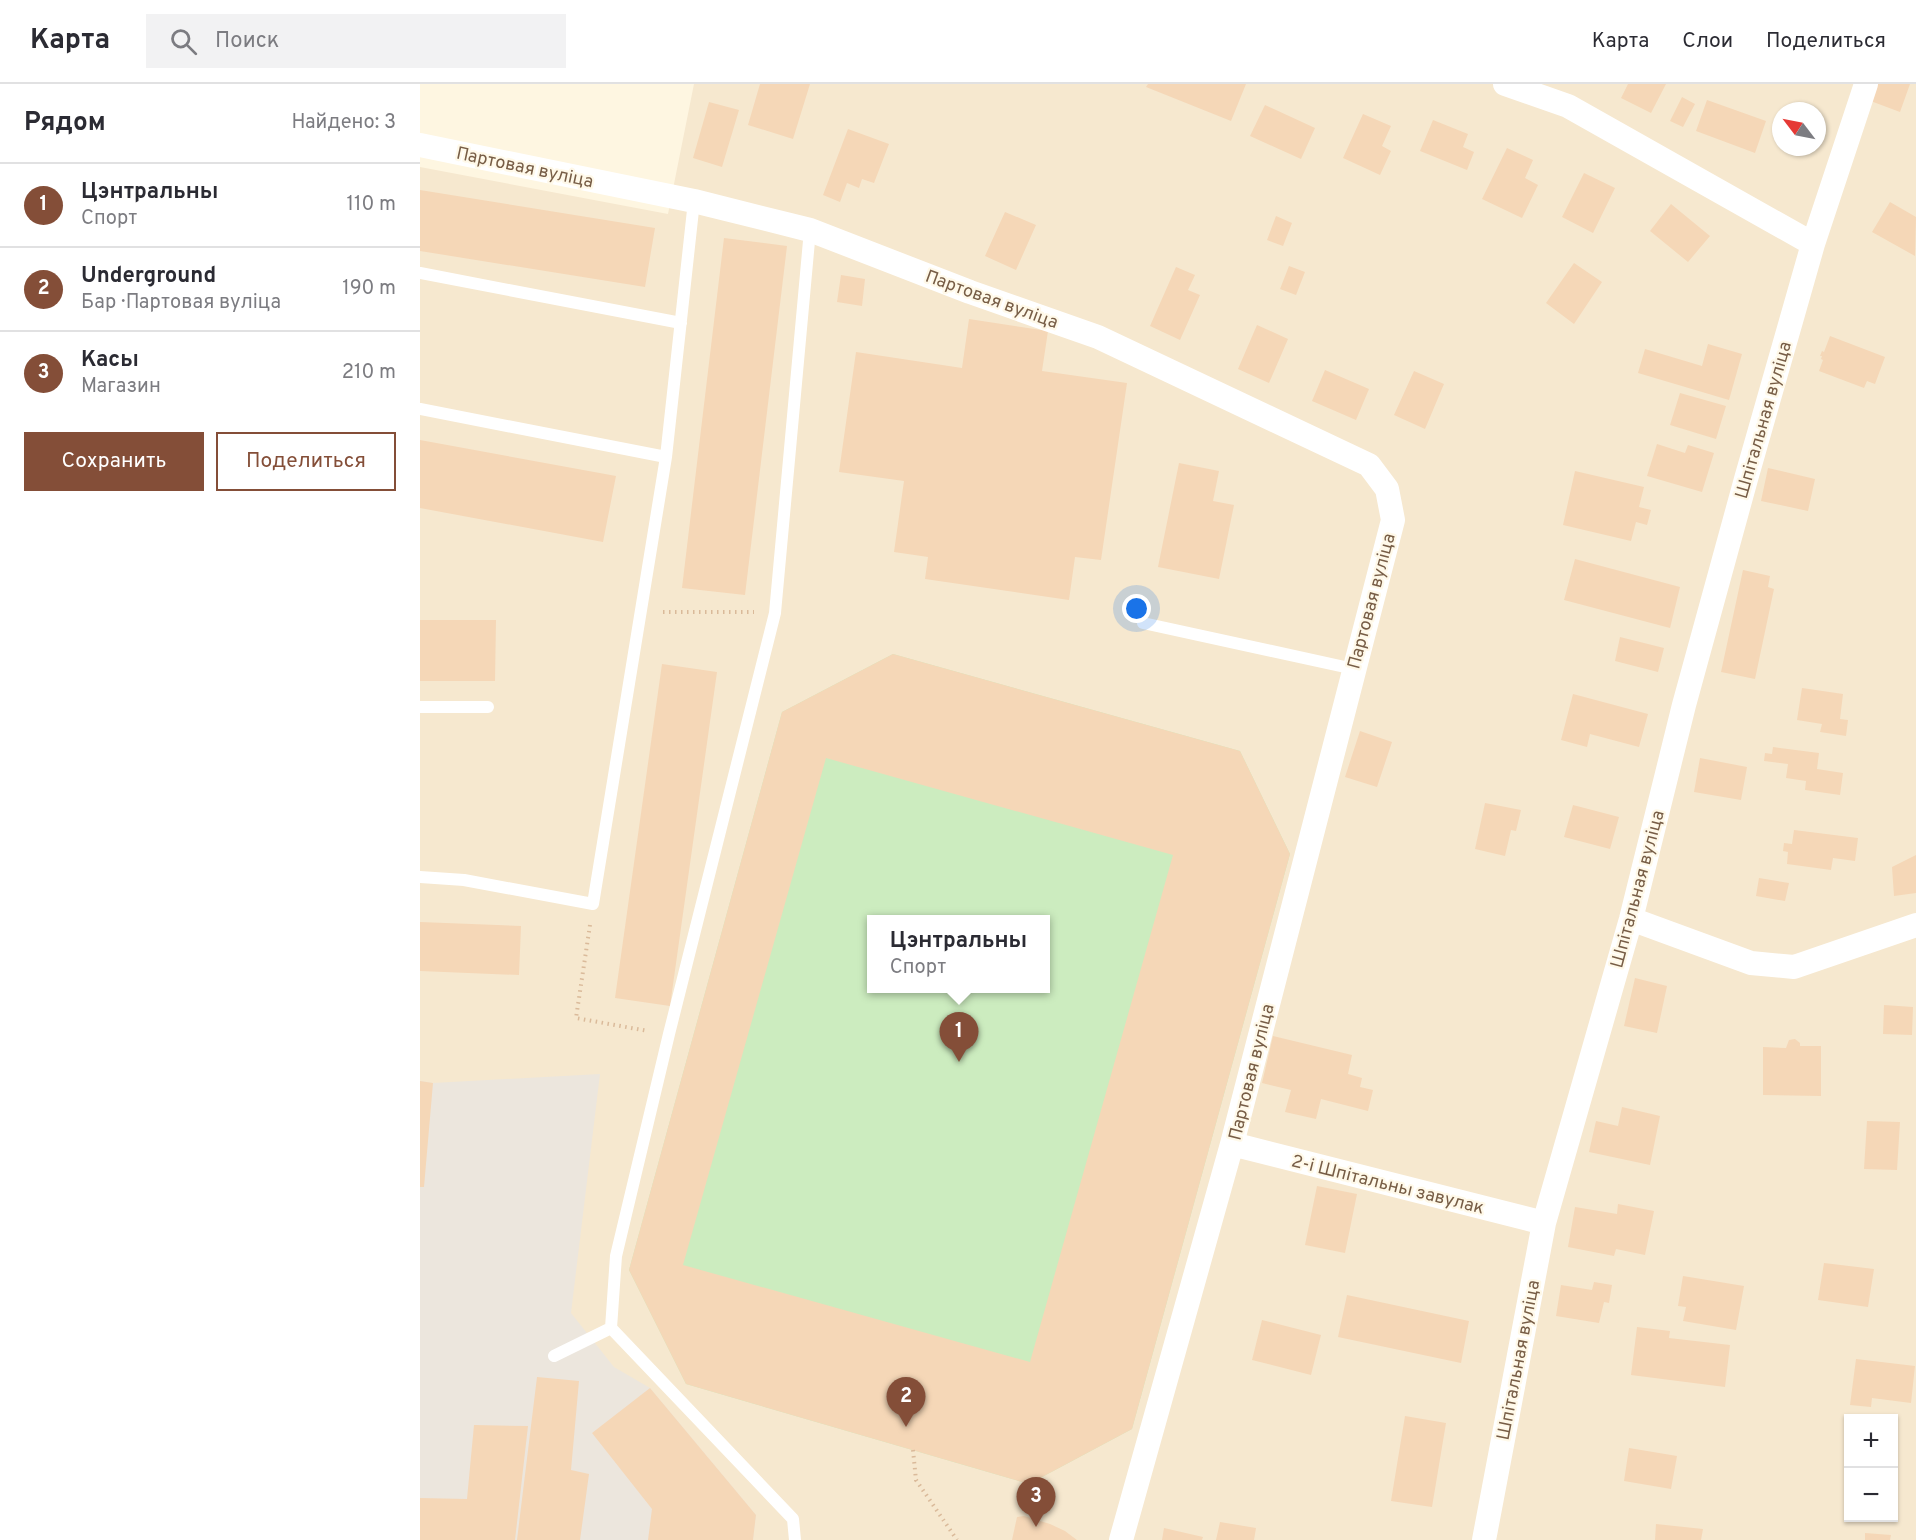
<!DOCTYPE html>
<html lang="ru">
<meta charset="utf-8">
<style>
body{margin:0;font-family:Overpass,sans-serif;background:#f2f2f3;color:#2b2b33}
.controls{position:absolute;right:18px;bottom:18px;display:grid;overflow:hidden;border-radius:0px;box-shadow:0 2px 4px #0004}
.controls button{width:54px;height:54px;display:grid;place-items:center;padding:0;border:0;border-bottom:2px solid #e1e1e2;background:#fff;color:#2b2b33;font:30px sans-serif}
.compass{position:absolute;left:1352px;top:18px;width:54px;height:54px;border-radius:50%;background:#fff;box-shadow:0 2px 4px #0004;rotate:302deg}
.you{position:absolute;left:717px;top:525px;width:21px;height:21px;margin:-15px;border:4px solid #fff;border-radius:50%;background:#1a73e8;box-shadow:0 0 0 9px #1a73e833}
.badge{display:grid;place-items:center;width:39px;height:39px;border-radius:50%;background:#844e38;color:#fff;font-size:20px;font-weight:700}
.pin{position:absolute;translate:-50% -50px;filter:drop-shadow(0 2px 3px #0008)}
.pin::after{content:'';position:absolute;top:32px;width:21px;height:18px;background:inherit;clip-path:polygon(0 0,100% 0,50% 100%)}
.popup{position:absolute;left:447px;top:831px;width:183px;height:78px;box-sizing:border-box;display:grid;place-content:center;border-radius:0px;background:#fff;filter:drop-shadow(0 2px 4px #0005);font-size:20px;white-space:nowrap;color:#7c7c81}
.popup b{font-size:22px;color:#2b2b33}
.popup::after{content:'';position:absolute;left:50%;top:100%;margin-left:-12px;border:12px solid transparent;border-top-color:#fff}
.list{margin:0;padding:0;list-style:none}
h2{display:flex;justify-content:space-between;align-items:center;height:78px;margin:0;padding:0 24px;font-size:26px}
h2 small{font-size:20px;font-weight:400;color:#7c7c81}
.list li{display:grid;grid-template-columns:39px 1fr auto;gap:18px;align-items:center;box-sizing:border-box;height:84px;padding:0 24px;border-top:2px solid #e1e1e2}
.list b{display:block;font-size:22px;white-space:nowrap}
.list p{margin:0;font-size:20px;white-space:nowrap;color:#7c7c81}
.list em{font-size:20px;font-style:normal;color:#7c7c81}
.actions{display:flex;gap:12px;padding:18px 24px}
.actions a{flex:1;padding:14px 0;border:2px solid #844e38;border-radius:0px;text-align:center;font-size:21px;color:#844e38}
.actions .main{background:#844e38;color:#fff}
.icon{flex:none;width:33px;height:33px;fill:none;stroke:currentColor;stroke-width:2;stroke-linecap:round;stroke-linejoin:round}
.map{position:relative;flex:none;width:1496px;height:1456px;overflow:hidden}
header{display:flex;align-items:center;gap:36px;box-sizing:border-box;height:84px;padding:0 30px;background:#fff;border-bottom:2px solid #e1e1e2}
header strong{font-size:28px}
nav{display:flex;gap:33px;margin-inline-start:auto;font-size:21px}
.search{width:420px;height:54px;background:#f2f2f3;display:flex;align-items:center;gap:15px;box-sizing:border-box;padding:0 21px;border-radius:0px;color:#7c7c81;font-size:22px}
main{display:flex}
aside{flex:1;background:#fff}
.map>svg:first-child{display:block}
.residential{fill:#f6e8cf;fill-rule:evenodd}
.industrial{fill:#ece6dd}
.green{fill:#ccecbf;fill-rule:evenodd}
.building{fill:#f5d7b7;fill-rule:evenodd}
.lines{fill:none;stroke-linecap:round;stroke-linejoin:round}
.path{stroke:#daba9a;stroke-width:4;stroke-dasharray:1.5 4.5;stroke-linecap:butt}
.lane{stroke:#fff;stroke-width:12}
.street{stroke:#fff;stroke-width:24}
.labels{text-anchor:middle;stroke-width:4.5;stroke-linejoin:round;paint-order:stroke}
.street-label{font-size:18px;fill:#775d46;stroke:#fff9e9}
</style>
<header>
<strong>Карта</strong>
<div class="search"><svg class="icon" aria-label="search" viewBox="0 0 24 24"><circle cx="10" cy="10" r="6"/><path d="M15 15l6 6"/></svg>Поиск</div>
<nav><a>Карта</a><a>Слои</a><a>Поделиться</a></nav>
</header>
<main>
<aside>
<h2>Рядом<small>Найдено: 3</small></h2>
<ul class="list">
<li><span class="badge">1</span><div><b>Цэнтральны</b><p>Спорт</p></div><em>110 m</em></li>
<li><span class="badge">2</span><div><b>Underground</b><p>Бар · Партовая вуліца</p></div><em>190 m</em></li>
<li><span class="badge">3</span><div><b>Касы</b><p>Магазин</p></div><em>210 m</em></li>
</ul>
<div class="actions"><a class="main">Сохранить</a><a>Поделиться</a></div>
</aside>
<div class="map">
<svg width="1496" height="1456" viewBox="0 0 1496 1456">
<rect width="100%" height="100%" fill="#fef6e1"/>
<!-- residential -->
<path class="residential" d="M274 0H1496V1456H0V83L248 130ZM1361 27H1397V63H1361ZM452 836H626V904H452ZM1428 1334H1474V1434H1428Z"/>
<!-- industrial -->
<path class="industrial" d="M180 990 151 1229 194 1283 230 1304 336 1431 333 1456H0V997L13 999Z"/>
<!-- green -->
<path class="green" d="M473 570 820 667 870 770 712 1345 609 1400 266 1300 209 1186 362 628ZM452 836H626V904H452Z"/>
<!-- building -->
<path class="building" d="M340 0H390L373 55 328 41Z
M728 0H826L811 37 726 3Z
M1208 0H1246L1231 29 1201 14Z
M1454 0H1490L1480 28 1448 16Z
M1262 13 1275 20 1263 43 1250 37Z
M1287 16 1346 37 1335 69 1276 47Z
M289 18 319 26 302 83 273 74Z
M845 21 895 44 881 75 830 52Z
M943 30 971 42 962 62 971 67 960 91 923 74Z
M1013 36 1048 50 1043 63 1054 68 1047 86 1000 67Z
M428 45 469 60 454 99 442 95 439 104 427 99 420 118 403 111Z
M1087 64 1113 76 1105 94 1118 101 1102 134 1062 115Z
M1164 89 1195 104 1173 149 1142 133Z
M0 106 235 144 225 203 0 167Z
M1470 118 1496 133 1495 172 1452 148Z
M1251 120 1290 152 1268 178 1230 147Z
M585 128 616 141 596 186 565 172Z
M856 132 872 139 863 162 847 156Z
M304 154 367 162 325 511 262 504Z
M1154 179 1182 198 1154 240 1126 219Z
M869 182 885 188 876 211 860 205Z
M756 183 775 191 768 206 780 211 760 256 730 242Z
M421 191 445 195 442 222 417 218Z
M549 235 628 247 622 287 707 299 681 476 655 473 649 516 505 495 508 473 474 468 484 397 419 388 436 268 542 284Z
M837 241 868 255 849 299 818 285Z
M1410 252 1465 273 1455 300 1447 297 1444 304 1399 287 1403 276 1401 275 1402 272H1400L1402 267 1404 268Z
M1288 260 1322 270 1309 316 1218 289 1225 265 1282 282Z
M905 286 949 305 936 336 892 317Z
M994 287 1024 300 1005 345 974 331Z
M1260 309 1306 322 1296 355 1250 341Z
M0 356 196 392 183 458 0 424Z
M1237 360 1265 369 1268 361 1294 369 1282 408 1227 392Z
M759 379 799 387 793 417 814 421 799 495 738 483Z
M1348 384 1395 395 1388 427 1341 417Z
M1155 387 1224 403 1219 423 1231 426 1227 441 1216 438 1211 457 1143 441Z
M1155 475 1260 503 1250 544 1144 516Z
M1323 486 1350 492 1348 503 1354 505 1335 595 1301 588Z
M0 536H76L75 597H0Z
M1200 553 1244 564 1238 588 1195 577Z
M473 570 820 667 870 770 712 1345 609 1400 266 1300 209 1186 362 628ZM406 674 753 771 610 1278 263 1181Z
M242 580 297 588 250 922 195 914Z
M1382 604 1423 610 1420 635 1428 636 1426 652 1400 648 1402 640 1377 636Z
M1153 610 1228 630 1219 663 1170 650 1167 663 1141 656Z
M940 647 972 658 957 703 925 693Z
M1353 663 1399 669 1397 685 1423 689 1420 711 1385 706 1386 697 1366 694 1368 680 1344 677 1345 669 1352 670Z
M1280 674 1327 683 1321 716 1274 708Z
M1065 719 1101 726 1096 747 1091 746 1085 772 1055 765Z
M1153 721 1199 733 1190 765 1144 753Z
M1374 746 1438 754 1435 777 1413 774 1411 786 1367 780 1368 768 1363 767 1364 759 1372 760Z
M1496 771V809L1474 812 1472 783Z
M1339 794 1369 799 1365 817 1336 812Z
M0 838 101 842 99 891 0 887Z
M1215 894 1247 902 1237 949 1204 942Z
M1464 921 1493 923 1492 951 1463 950Z
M853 952 932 971 928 990 942 994 940 1003 953 1006 948 1027 901 1015 896 1035 865 1028 871 1006 842 999Z
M1375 955 1380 959V962H1401V1012L1343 1011V963L1366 964 1369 956Z
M0 997 13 999 4 1103H0Z
M1202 1023 1240 1032 1230 1081 1169 1068 1176 1037 1198 1042Z
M1447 1037 1480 1038 1477 1086 1444 1085Z
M897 1102 937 1110 925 1169 885 1161Z
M1198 1120 1234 1127 1225 1171 1196 1165 1194 1172 1148 1163 1155 1123 1197 1130Z
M1404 1179 1454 1185 1448 1223 1398 1216Z
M1263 1192 1324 1202 1316 1246 1263 1237 1266 1223 1258 1222Z
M1174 1198 1192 1201 1189 1219 1184 1218 1179 1239 1136 1232 1141 1201 1172 1206Z
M927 1211 1049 1237 1041 1279 918 1253Z
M842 1236 901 1251 891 1291 832 1276Z
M1217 1243 1250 1247 1249 1254 1310 1261 1305 1303 1211 1291Z
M1436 1275 1495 1282 1491 1319 1452 1314 1451 1323 1430 1321Z
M117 1293 159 1297 151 1386 169 1390 160 1456H97Z
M230 1304 336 1431 333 1456H228L232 1425 172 1349Z
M985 1332 1026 1339 1012 1423 971 1417Z
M54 1341 108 1342 95 1456H0V1414L47 1415Z
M1209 1364 1257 1372 1251 1405 1204 1397Z
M604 1432 630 1440 645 1447 657 1456H592L597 1433Z
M800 1438 836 1444 834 1456H796Z
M1236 1440 1283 1445 1281 1456H1235Z
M744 1444 783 1453 782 1456H742Z
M1445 1449 1471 1451 1470 1456H1445Z"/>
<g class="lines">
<!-- path -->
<path class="path" d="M243 528H334
M170 841 156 934 228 947
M493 1366 496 1396 537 1456"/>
<!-- lane -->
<path class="lane" d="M0 189 261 239
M0 325 246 373
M723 539 934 585
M0 623H68
M0 793 44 796 173 820 246 373 274 117
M134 1272 191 1244
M375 1456 373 1435 191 1244 196 1172 249 950 355 529 390 146"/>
<!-- street -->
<path class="street" d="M1085 0 1148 22 1393 160
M0 61 274 117 390 146 550 208 678 253 949 381 967 405 973 436 812 1060 701 1456
M1211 835 1331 879 1374 883 1496 841
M812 1060 1124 1139
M1064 1456 1124 1139 1211 835 1264 621 1326 395 1393 160 1446 0"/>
</g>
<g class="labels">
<!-- street labels -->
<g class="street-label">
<text transform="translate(105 83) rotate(12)" y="6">Партовая вуліца</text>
<text transform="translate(572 215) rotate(20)" y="6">Партовая вуліца</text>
<text transform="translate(1343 336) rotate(-74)" y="6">Шпітальная вуліца</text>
<text transform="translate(951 517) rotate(-75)" y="6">Партовая вуліца</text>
<text transform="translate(1217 805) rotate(-75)" y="6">Шпітальная вуліца</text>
<text transform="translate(831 988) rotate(-76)" y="6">Партовая вуліца</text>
<text transform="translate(968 1100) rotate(14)" y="6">2-і Шпітальны завулак</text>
<text transform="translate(1098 1276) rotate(-79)" y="6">Шпітальная вуліца</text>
</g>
</g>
</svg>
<div class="controls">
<button>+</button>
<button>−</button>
</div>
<svg class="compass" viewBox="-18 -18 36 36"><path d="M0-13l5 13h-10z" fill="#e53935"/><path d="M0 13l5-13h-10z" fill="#7c7c81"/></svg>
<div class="you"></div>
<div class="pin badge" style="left:539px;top:978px">1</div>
<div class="popup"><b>Цэнтральны</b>Спорт</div>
<div class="pin badge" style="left:486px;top:1343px">2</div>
<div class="pin badge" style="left:616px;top:1443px">3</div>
</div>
</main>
